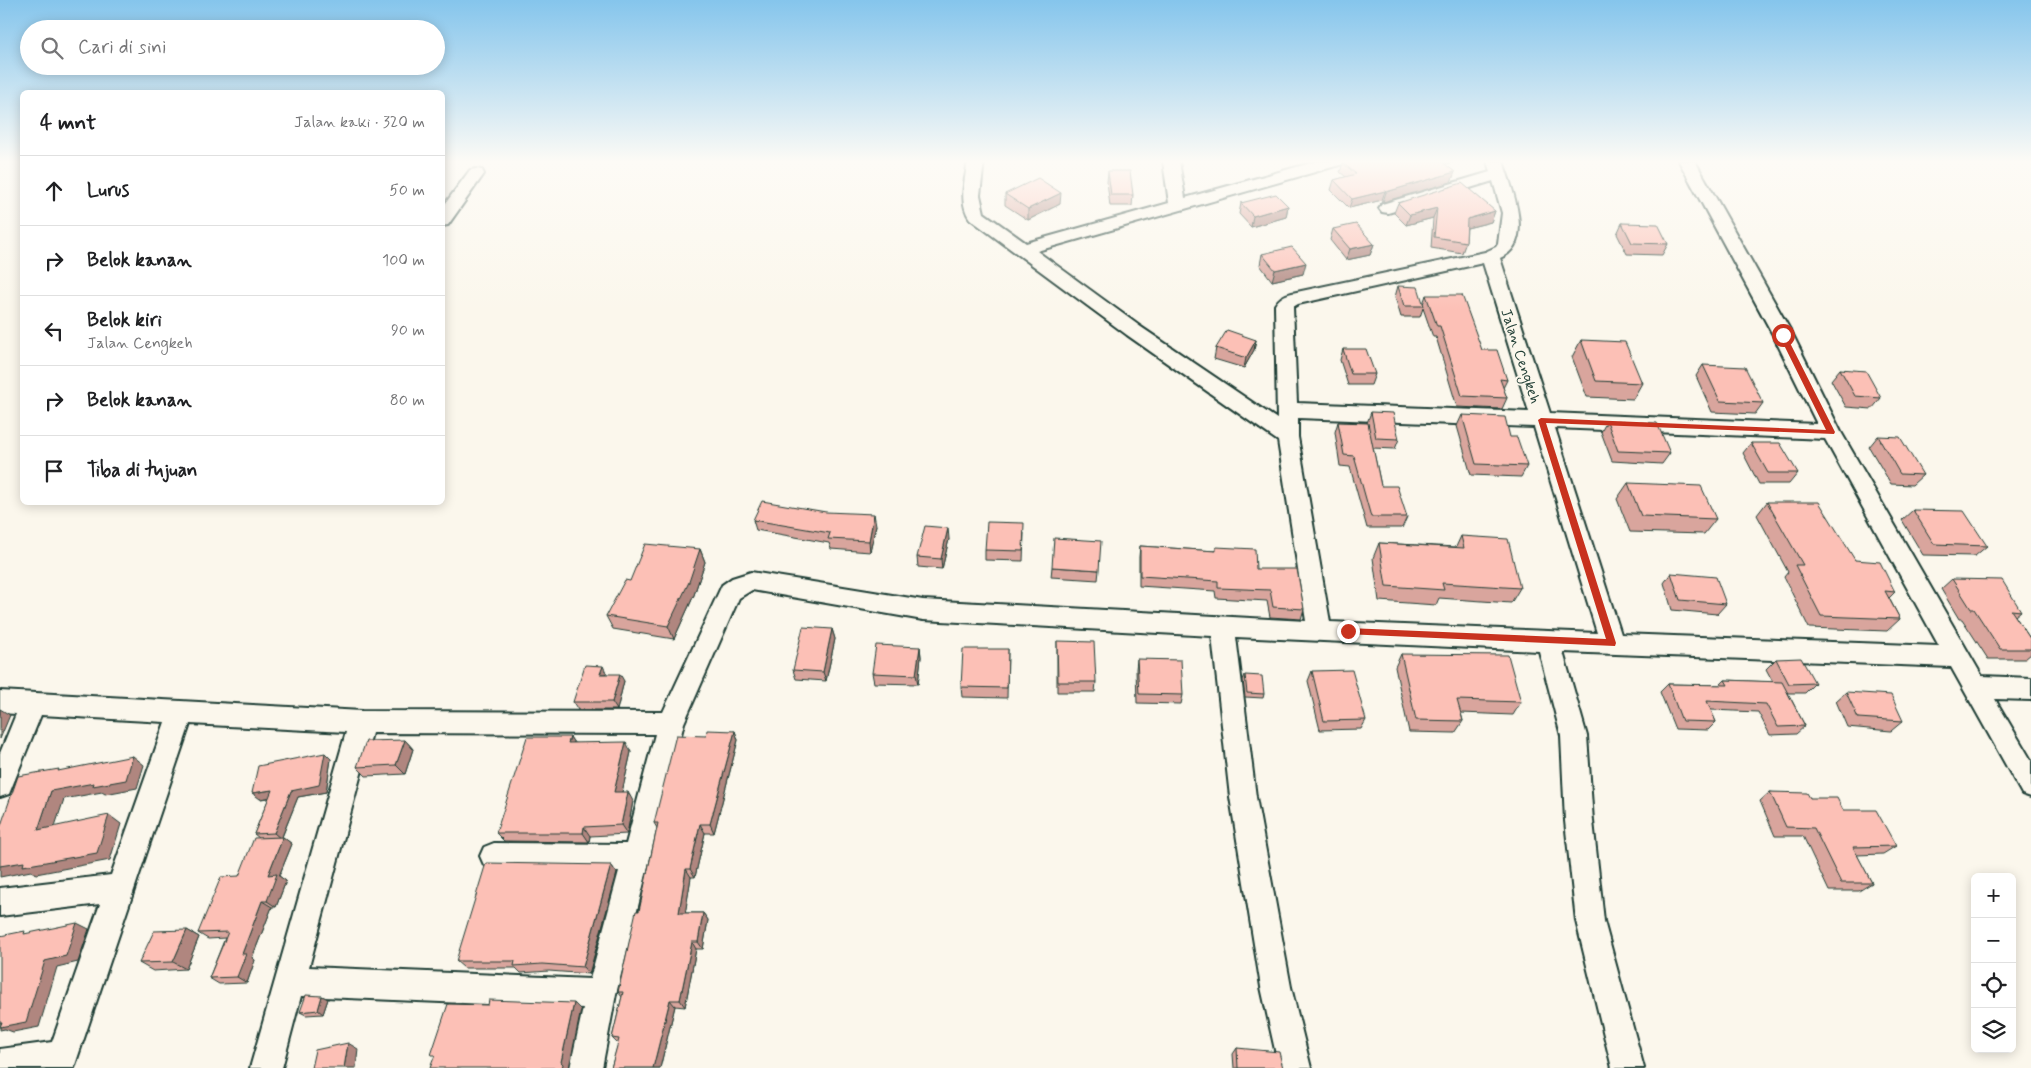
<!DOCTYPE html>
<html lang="id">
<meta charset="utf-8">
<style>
body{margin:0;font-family:Mynerve,sans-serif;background:#f6f6f6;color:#202124}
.controls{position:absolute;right:15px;bottom:15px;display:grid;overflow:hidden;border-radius:8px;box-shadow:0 2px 12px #0003}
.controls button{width:45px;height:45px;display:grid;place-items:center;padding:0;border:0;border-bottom:1px solid #e0e0e0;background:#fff;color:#202124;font:25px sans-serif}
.stop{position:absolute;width:15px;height:15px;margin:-11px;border:4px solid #c8321e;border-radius:50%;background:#fff}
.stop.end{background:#c8321e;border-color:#fff;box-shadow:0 1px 5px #0008}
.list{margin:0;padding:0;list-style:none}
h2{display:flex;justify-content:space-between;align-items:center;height:65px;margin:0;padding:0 20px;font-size:21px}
h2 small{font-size:16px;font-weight:400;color:#757577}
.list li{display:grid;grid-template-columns:32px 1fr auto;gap:15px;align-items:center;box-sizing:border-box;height:70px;padding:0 20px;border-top:1px solid #e0e0e0}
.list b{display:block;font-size:19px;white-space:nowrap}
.list p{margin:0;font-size:16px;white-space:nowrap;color:#757577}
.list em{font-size:16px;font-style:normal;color:#757577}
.icon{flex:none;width:28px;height:28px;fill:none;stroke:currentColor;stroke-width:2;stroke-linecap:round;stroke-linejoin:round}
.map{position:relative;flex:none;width:2031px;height:1068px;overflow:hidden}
.search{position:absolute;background:#fff;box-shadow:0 2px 12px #0003;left:20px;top:20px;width:425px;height:55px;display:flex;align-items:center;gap:12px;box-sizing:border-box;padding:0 18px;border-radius:28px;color:#757577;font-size:19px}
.panel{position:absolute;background:#fff;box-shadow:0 2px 12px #0003;left:20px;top:90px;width:425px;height:415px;border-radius:8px}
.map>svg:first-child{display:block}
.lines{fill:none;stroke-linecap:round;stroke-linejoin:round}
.minor-casing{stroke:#1f3d34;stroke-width:4}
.minor{fill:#fbf7ec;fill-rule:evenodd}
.wall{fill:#d9a59d;stroke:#1f3d34}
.shaded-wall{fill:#b0867f;stroke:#1f3d34}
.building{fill:#fcc0b6;stroke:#1f3d34}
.route{fill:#c8321e}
.labels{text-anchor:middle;stroke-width:4;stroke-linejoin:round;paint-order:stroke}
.street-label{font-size:15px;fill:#1f3d34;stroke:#fbf7ec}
</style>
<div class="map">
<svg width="2031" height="1068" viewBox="0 0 2031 1068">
<rect width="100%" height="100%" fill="#fbf7ec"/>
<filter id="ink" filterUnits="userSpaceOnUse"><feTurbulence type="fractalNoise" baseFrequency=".02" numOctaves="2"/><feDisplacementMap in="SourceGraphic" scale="10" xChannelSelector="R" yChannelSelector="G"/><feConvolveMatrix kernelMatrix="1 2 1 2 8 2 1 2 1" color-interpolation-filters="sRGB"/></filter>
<g filter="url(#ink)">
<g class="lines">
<!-- minor casing -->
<g class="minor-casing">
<path id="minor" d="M968 161H984L980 195 984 213 1026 243 1169 203 1163 161H1179L1185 198 1318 161H1345L1343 164 1037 251 1141 327 1277 419 1275 305C1279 298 1284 295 1292 293L1485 252 1496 247 1498 244 1502 213 1493 181 1388 213 1382 212 1379 208 1382 204 1490 172 1487 161H1503C1511 187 1536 243 1500 258L1550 413 1817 424 1773 335 1679 161H1695L1793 335 1841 432 1982 676 2031 678V700L1995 699 2031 760V797L2022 794 1951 667 1563 652 1587 736 1593 821 1604 921 1644 1068H1612L1576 921 1565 821 1561 736 1539 651 1236 637 1256 797 1291 987 1311 1068H1279L1261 987 1230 797 1212 636 923 620 752 590 739 598 684 723 616 994 602 1068H570L583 1008 301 996 282 1068H250L346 732 190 724 74 1068H0V1049L52 1042 100 904 0 916V888L111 875 165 722 41 715 9 794 0 797V753L16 714 0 713V691L362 711 663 712 722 585 732 578 751 572 923 600 1306 621 1278 441 1127 335 970 219C958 202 965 180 968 161ZM1483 263 1529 412 1297 403 1293 307 1298 304ZM1298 418 1534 427 1597 633 1330 622 1298 437ZM1555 428 1825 439 1939 646 1621 634ZM372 733 655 734 626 844 494 843 484 847 480 856 484 865 494 869 619 871 590 979 309 967Z
M476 169 482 170 484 174 448 225 442 226V208L470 170Z"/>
</g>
<!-- minor -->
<use href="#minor" class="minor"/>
</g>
<!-- wall -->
<path class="wall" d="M1343 163 1445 165 1455 172 1451 182 1383 202 1382 200 1349 208 1331 190 1334 180 1346 177 1340 172Z
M1108 171 1133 195 1132 206H1110L1107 182Z
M1005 194 1060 204 1028 220 1005 205Z
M1241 203 1288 206 1286 217 1251 227 1239 214Z
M1398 203 1495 211 1491 222 1467 228 1466 242 1462 253 1431 248 1433 218 1406 225 1394 213Z
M1622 223 1668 244 1662 255 1627 254 1617 234Z
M1333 229 1374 244 1370 255 1346 260 1330 240Z
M1262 254 1303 274 1272 281 1260 265Z
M1398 286 1423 304 1426 295 1482 350 1507 380 1503 388 1507 398 1502 409 1457 407 1436 337H1433L1423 308 1420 317H1401L1395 297Z
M1256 340 1254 350 1244 368 1214 359 1216 348Z
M1581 340 1642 383 1633 399 1587 397 1572 357Z
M1343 349 1375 374 1371 385H1348L1340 360Z
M1703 365 1763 403 1755 414 1712 412 1696 376Z
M1840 369 1881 398 1872 409 1846 407 1831 380Z
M1371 412 1399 439 1395 449 1373 448 1381 486 1407 517 1402 528H1367L1350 467 1340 466 1335 432 1338 422 1367 423Z
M1462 415 1527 466 1521 477 1471 475 1457 426Z
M1607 421 1670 453 1662 464 1612 461 1601 432Z
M1878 436 1923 475 1912 485 1891 484 1869 447Z
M1751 443 1798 473 1789 484H1759L1743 453Z
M1628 483 1716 519 1704 534 1630 532 1617 499Z
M1767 502 1855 560 1895 592 1889 598 1900 619 1887 631 1809 628 1784 577 1788 572 1757 515Z
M1913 510 1987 546 1975 556 1923 555 1902 520Z
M753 520 876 525 870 552 831 549 829 543 756 530Z
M1024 533 1023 561 985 560V550Z
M1461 536 1520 588 1511 603 1439 598 1436 605 1379 601 1373 558 1379 543 1456 547Z
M949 539 942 569 918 567 917 557Z
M1140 546 1215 551 1216 547 1256 569 1304 609 1301 619 1270 617 1267 601 1216 598 1215 591 1139 586V557Z
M700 549 705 562 694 595 674 639 613 629 606 616 630 581Z
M1052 567 1099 570 1098 580 1051 577Z
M1671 573 1726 604 1717 614 1672 610 1664 583Z
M1952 579 2021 611 2015 616 2031 640V654L2025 659H1988L1962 619H1959L1941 589Z
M832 629 835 639 826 681 796 679 793 670Z
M1057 641 1096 682 1095 692H1057Z
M920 647 921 657 918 684 874 683 872 673Z
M1008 649 1007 698 962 697 961 687Z
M1401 654 1521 702 1513 715 1461 713 1463 721 1455 733 1409 732 1395 667Z
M1137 659 1183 695 1181 704 1137 703 1136 669Z
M1776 659 1815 683 1805 693H1788L1805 726 1796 734 1770 735 1758 712 1711 710 1716 722 1708 730 1675 729 1660 692 1668 684 1720 685 1725 680 1773 682 1766 669Z
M1312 671 1366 720 1361 729 1320 730 1308 681Z
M607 674 624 681 617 710H578L573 702Z
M1245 675 1264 694 1263 698 1245 697 1243 680Z
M1846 692 1903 721 1891 731 1847 727 1836 701Z
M735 731 738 740 714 833H705L695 877H691L685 913H703L708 920 703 949H696L685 1007 675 1006 660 1068H611L618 1044 612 1038 622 997 618 992 639 911 657 828 654 823 706 736Z
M570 737 574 743 631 752 622 792 633 801 627 834 590 836 589 842 504 841 496 833Z
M405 740 413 749 405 774 366 776 357 767Z
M331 759 326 792 298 797 282 837H283L292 844 279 876 286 881 276 907H272L252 958 255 960 247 983 219 984 209 978 225 938 208 939 198 933 239 876 259 838 254 834 269 798 260 799Z
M1770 792 1810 798 1843 810 1896 846 1883 854 1857 855 1872 883 1859 891H1829L1803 836H1775L1760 801Z
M611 865 617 873 589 974 549 971 521 973 516 968H464L456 961Z
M187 930 199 937 186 969 153 971 139 963Z
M322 996 328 999 323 1014 306 1015 300 1012Z
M1237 1048 1283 1068H1234L1233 1054Z"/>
<!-- shaded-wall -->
<path class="shaded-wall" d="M1436 161H1457L1434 168Z
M1455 172 1451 182 1383 202 1386 192Z
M1385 191 1382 200 1349 208 1352 199Z
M1061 193 1060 204 1028 220V209Z
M1288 206 1286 217 1251 227 1253 216Z
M1437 208 1433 218 1406 225 1410 215Z
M1495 211 1491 222 1463 229 1467 219Z
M1374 244 1370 255 1346 260 1350 249Z
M1306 263 1303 274 1272 281 1275 270Z
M1256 340 1254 350 1244 368 1246 358Z
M874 514 876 525 870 552 869 541Z
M948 528 949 539 942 569 941 559Z
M700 549 705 562 694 595 674 639 668 626Z
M832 629 835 639 826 681 823 672Z
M920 647 921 657 918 684 916 675Z
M603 666 607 674H600Z
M620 674 624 681 617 710 612 702Z
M0 709 10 715 0 739Z
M735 731 738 740 714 833 710 824Z
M570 737 576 746 568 743Z
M405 740 413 749 405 774 396 765Z
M626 742 631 752 620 801 614 792Z
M325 753 331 759 326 792 298 797 281 839 274 833 291 791Z
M133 756 144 765 137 788 105 794 102 792 64 799 51 838 38 830 51 791Z
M272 790 279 796 260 799 252 793Z
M628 792 633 801 627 834 621 825Z
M109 815 121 824 110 860 36 874 31 871 0 877V866Z
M700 824 705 833 695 877 690 869Z
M584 827 590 836 589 842 583 833Z
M283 837 292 844 279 876 286 881 276 907 267 901 268 875Z
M611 865 617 873 589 974 583 967Z
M686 869 691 877 684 921 679 913Z
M262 901 272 907 252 958 255 960 247 983 237 977 242 954Z
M703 913 708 920 703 949 698 942Z
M77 923 89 929 78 962 57 967 39 1027 13 1032 5 1029 0 1030V1022H2L45 961Z
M187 930 199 937 186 969 173 962Z
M692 942 696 949 685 1007 680 1000Z
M322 996 328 999 323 1014 318 1010Z
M670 1000 675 1006 660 1068H653Z
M574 1003 581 1010 569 1068H562L561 1062Z
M348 1043 358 1049 356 1068H344Z"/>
<!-- building -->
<path class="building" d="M1347 161H1441L1455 172 1386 192 1385 191 1352 199 1334 180 1356 174 1343 163Z
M1108 171H1130L1133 195H1111Z
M1038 178 1061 193 1028 209 1005 194Z
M1462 183 1495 211 1467 219 1466 242 1434 237 1437 208 1410 215 1398 203Z
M1276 194 1288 206 1253 216 1241 203Z
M1622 223 1658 224 1668 244 1632 243Z
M1356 224 1374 244 1350 249 1333 229Z
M1292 247 1306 263 1275 270 1262 254Z
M1398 286 1418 287 1424 306H1404Z
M1426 295H1462L1482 350H1497L1507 380 1500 379 1507 398 1462 396 1440 326H1437Z
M1227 330 1256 340 1246 358 1216 348Z
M1581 340 1625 342 1642 383 1596 381Z
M1343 349H1366L1375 374H1351Z
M1703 365 1745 367 1763 403 1720 401Z
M1840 369 1866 371 1881 398 1855 396Z
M1371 412 1393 413 1399 439 1376 438Z
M1462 415 1505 417 1510 437H1517L1527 466 1476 464Z
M1607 421 1657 423 1670 453 1618 451Z
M1338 422 1368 423 1381 486H1397L1407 517H1371L1354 456 1344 455Z
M1878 436 1900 437 1923 475 1900 474Z
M1751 443H1780L1798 473H1768Z
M1628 483 1701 486 1716 519 1641 516Z
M762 501 826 512 874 514 869 541 828 539 830 533 753 520Z
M1767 502H1819L1855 560 1880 562 1895 592 1885 591 1900 619 1821 616 1795 565H1803Z
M1913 510 1964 511 1987 546 1934 544Z
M987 522 1024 523 1023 551 985 550Z
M925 526 948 528 941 559 917 557Z
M1461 536 1508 539 1520 588 1442 583 1444 590 1386 586 1379 543 1464 548Z
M1054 538 1101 541 1099 570 1052 567Z
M645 544 700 549 689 582 668 626 606 616 625 580 630 581Z
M1140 546 1216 551V547L1255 549 1256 569H1297L1304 609 1273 607 1270 590 1218 588V581L1140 576Z
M1671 573 1716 577 1726 604 1680 600Z
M1952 579 2002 580 2021 611 2011 610 2031 640V649H2000L1974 609H1971Z
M803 627 832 629 823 672 793 670Z
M1057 641 1094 642 1096 682H1058Z
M876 645 920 647 916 675 872 673Z
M963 649H1008L1007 688 961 687Z
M1401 654 1508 655 1521 702 1457 700 1463 721 1416 720Z
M1801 658 1815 683 1789 684 1776 659Z
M1137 659 1181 660 1183 695 1139 694Z
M585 665 603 666 600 674H620L612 702H573Z
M1352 670 1366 720 1324 721 1312 671Z
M1245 675 1262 676 1264 694 1247 693Z
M1725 680 1782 682 1805 726 1778 727 1766 704 1707 701 1716 722 1682 721 1668 684 1728 685Z
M1846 692 1891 695 1903 721 1858 718Z
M707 730 735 731 710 824H700L690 869H686L679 913H703L698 942H692L680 1000H670L653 1068H611L619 1039 612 1038 623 992H618L636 911H639L658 823H654L676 735 706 736Z
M527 737H570L568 743 626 742 614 792H628L621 825 584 827 583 833H496Z
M405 740 396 765 357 767 366 741Z
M325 753 319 785 291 791 274 833 254 834 272 790 252 793 258 766Z
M133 756 126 780 93 786 94 783 51 791 38 830 109 815 97 853 23 866 24 862 0 866V828L18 776 59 769 58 771Z
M1770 792 1807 793 1810 798H1837L1843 810H1876L1896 846 1853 847 1872 883H1841L1814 828 1786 827Z
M283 837 268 875 277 874 267 901H262L242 954H246L237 977 209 978 228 932 198 933 221 877 239 876 254 838Z
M486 863 611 865 583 967 542 964 514 966 515 961H456Z
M77 923 66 956 45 961 26 1022 0 1027 2 1022H0V936L25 931 24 934Z
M187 930 173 962 139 963 154 931Z
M306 995 322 996 318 1010 300 1012Z
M489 1000 574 1003 561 1062 563 1064 562 1068H430L435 1055H431L448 1004 488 1005Z
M348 1043 344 1068H311L315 1050Z
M1237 1048 1279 1052 1283 1068H1238Z"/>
</g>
<!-- sky -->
<linearGradient id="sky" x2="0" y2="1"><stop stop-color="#85c5ec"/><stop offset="0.52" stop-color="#fdfbf6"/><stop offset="1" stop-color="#fdfbf6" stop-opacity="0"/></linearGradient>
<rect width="2031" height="311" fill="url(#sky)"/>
<!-- route -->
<path class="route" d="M1780 333 1786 335 1835 432 1834 434 1546 423 1616 643 1615 646 1345 634V629L1348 628 1606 639 1538 420 1541 418 1826 430 1779 335Z"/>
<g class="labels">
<!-- street labels -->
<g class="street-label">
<text transform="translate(1521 356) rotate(72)" y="5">Jalan Cengkeh</text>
</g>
</g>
</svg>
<div class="controls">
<button>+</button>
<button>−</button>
<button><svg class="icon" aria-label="locate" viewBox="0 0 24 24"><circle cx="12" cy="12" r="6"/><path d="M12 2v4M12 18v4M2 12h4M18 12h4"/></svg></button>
<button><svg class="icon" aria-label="layers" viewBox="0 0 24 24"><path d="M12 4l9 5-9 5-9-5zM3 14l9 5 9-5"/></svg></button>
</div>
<div class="stop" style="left:1783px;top:335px"></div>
<div class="stop end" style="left:1348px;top:631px"></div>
<div class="search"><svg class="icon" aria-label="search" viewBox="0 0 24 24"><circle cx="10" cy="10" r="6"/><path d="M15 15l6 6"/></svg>Cari di sini</div>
<section class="panel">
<h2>4 mnt<small>Jalan kaki · 320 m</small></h2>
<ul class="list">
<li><svg class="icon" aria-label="ahead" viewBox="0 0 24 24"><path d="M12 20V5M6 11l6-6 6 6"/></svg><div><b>Lurus</b></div><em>50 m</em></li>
<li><svg class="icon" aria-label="right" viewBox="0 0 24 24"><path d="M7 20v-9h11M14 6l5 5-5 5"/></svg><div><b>Belok kanan</b></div><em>100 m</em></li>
<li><svg class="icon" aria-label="left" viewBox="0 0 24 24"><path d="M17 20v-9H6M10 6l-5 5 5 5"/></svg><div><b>Belok kiri</b><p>Jalan Cengkeh</p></div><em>90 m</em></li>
<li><svg class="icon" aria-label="right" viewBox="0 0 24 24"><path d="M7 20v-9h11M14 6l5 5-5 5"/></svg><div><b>Belok kanan</b></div><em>80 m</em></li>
<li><svg class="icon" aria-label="arrive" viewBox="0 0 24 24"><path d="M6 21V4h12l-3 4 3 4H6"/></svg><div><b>Tiba di tujuan</b></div></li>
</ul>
</section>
</div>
